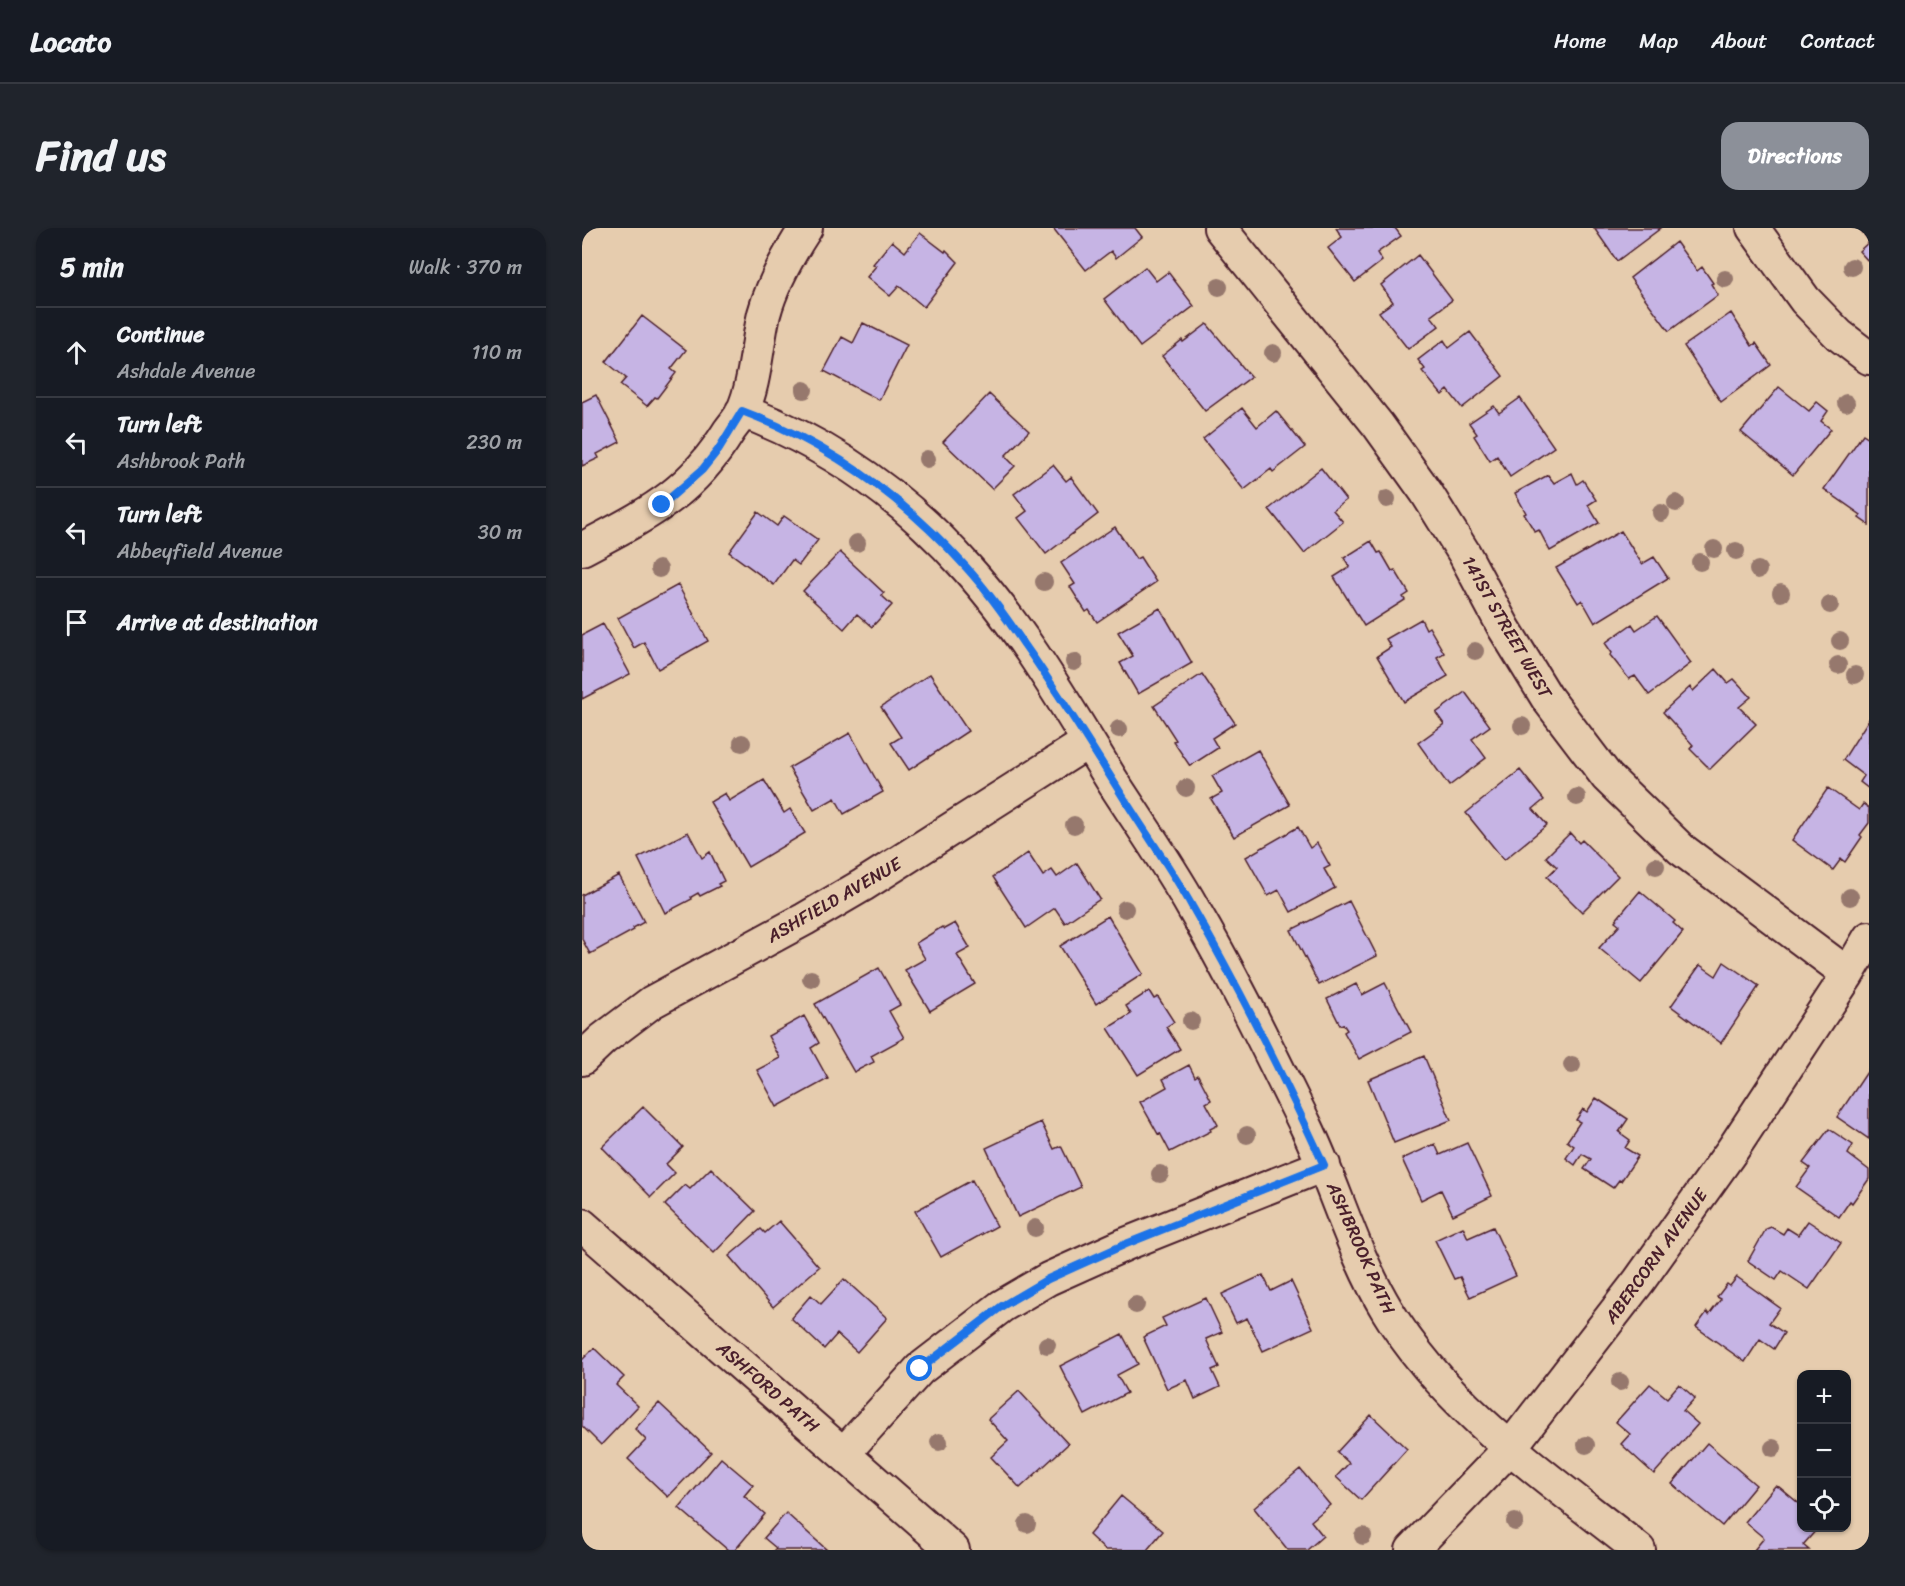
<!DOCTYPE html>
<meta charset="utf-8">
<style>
body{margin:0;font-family:Sriracha,sans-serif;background:#20242c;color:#f1f3f6}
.controls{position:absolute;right:18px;bottom:18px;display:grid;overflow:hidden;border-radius:12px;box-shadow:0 2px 4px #0004}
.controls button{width:54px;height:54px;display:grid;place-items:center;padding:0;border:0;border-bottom:2px solid #363941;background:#171b24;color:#f1f3f6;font:30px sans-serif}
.stop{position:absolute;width:18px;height:18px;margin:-14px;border:4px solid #1a73e8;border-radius:50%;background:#fff}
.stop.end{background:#1a73e8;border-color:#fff;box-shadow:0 2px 6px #0008}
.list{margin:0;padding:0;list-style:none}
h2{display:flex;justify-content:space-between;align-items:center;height:78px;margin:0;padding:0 24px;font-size:26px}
h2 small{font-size:20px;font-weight:400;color:#9ea1a6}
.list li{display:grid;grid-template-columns:39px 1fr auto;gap:18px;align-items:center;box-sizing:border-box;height:90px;padding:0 24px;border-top:2px solid #363941}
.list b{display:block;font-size:22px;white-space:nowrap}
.list p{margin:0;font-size:20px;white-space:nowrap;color:#9ea1a6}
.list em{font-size:20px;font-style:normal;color:#9ea1a6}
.icon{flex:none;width:33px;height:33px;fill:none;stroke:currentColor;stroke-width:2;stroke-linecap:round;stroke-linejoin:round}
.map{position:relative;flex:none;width:1287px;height:1322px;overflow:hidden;border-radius:18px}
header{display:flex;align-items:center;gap:36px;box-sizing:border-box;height:84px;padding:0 30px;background:#171b24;border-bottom:2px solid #363941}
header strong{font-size:28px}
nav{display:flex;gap:33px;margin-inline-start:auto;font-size:21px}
.intro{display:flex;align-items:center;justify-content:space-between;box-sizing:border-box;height:144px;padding:0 36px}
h1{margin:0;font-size:42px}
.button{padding:15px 27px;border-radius:18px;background:#8c9099;color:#fff;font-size:21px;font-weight:700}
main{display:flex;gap:36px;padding:0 36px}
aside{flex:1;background:#171b24;border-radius:18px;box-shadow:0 2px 4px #0004}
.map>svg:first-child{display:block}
.building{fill:#c6b4e4;stroke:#4a1f2b;stroke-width:1.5}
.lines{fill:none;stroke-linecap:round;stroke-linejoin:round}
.minor-casing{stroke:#4a1f2b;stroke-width:36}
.minor{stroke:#e6ccae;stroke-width:32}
.tree{fill:#96786d}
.route{stroke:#1a73e8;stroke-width:8}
.labels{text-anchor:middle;stroke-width:6;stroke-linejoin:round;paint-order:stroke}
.street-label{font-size:18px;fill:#4a1f2b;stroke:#e6ccae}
</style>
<header>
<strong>Locato</strong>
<nav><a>Home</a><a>Map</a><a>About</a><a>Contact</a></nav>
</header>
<div class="intro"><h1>Find us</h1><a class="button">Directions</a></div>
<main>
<aside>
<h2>5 min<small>Walk · 370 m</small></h2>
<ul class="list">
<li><svg class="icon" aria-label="ahead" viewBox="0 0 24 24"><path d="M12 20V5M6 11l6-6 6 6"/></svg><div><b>Continue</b><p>Ashdale Avenue</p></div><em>110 m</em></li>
<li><svg class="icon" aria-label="left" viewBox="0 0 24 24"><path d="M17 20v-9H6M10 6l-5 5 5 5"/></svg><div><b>Turn left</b><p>Ashbrook Path</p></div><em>230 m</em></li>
<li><svg class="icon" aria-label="left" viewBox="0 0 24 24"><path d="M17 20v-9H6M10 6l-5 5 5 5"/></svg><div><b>Turn left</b><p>Abbeyfield Avenue</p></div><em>30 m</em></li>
<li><svg class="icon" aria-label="arrive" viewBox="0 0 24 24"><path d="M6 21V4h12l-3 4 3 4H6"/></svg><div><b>Arrive at destination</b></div></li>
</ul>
</aside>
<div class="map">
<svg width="1287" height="1322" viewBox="0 0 1287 1322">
<rect width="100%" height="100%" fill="#e6ccae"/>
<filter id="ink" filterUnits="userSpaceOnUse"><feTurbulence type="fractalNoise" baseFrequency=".0167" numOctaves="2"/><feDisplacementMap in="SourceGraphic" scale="12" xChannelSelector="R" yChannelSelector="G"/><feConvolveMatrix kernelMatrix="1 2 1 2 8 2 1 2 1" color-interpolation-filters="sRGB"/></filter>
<g filter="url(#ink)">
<!-- building -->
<path class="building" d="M471 0H553L560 9 534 30 529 23 504 42Z
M754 0H813L819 8 795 25 800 33 773 54 746 20 760 9Z
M1012 0H1079L1035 33Z
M1277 0H1287V13Z
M338 5 363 24 364 22 376 34 342 79 317 58 308 68 285 49 294 38 291 36 310 13 323 24Z
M1094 14 1115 43 1120 39 1131 55 1129 56 1136 67 1087 103 1048 50Z
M1287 14V34L1277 23Z
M836 27 870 72 849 88 857 98 826 121 797 84 811 74 799 57Z
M563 39 574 53 586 44 612 78 558 119 522 71Z
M1149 85 1170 118 1174 115 1189 137 1139 174 1102 118Z
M60 88 104 122 89 141 94 145 75 170 73 169 65 178 38 157 44 150 24 134Z
M281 95 325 117 297 172 242 143 260 109 271 115Z
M625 96 669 149 623 183 580 128 600 112 601 114Z
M888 104 921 148 880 180 866 162 860 167 840 143 843 141 836 132 862 112 867 120Z
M1197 159 1227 183 1235 174 1246 183 1239 193 1249 201 1211 247 1159 204Z
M407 166 447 203 423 228 433 238 410 261 361 214Z
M14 167 38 214 15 226 17 230 0 238V174Z
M938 170 972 219 928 249 915 228 908 233 892 208 895 206 887 195 912 178 917 185Z
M660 180 675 199 694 183 723 219 691 244 689 241 662 262 621 211Z
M1281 206 1287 210V297L1277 290 1279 287 1242 261Z
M471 237 484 253 489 249 516 286 464 326 436 290 445 283 432 266Z
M739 240 764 272 751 282 761 294 722 325 687 281Z
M990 245 995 256 1001 252 1014 272 1006 277 1017 295 968 323 957 302 953 304 942 286 944 285 933 265 966 247 972 255Z
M176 284 195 298 202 288 236 312 217 337 210 332 192 357 147 324Z
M533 299 554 331 558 329 574 354 515 394 507 382 504 384 488 359 493 356 479 335Z
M1039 303 1060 336 1072 329 1086 350 1013 395 1000 372 996 375 974 340Z
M789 313 796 325 799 324 810 343 813 342 827 365 821 369 823 372 782 398 752 349 768 339 762 330Z
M258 324 302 365 299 367 310 377 290 399 275 386 262 401 221 363Z
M96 357 126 413 76 441 62 414 52 420 36 390Z
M578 380 610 435 556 466 538 435 551 428 536 404Z
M1075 388 1109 435 1067 467 1053 448 1047 451 1028 427 1030 425 1023 415 1050 396 1054 402Z
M839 391 844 401 847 399 862 425 855 429 866 448 822 474 795 428 809 419 804 411Z
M21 396 48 446 0 471V407Z
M1134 441 1146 455 1152 451 1169 469 1157 479 1174 496 1128 541 1108 521 1111 517 1081 484 1108 459 1111 463Z
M348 446 386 503 327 542 309 515 319 509 299 479Z
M620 446 653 495 630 510 636 520 608 538 591 513 594 512 572 478Z
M883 464 908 498 890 511 904 530 867 558 836 515 862 496 854 485Z
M1287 491V561L1278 554 1282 548 1261 532Z
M268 505 301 564 262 586 253 570 232 582 207 540Z
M676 522 708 577 652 609 629 571 640 565 630 548Z
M938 542 962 572 951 581 965 597 922 632 884 585Z
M182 552 202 585 208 581 223 605 166 639 128 574 143 565 147 573Z
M1246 560 1277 582 1281 576 1287 580V595L1278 607 1280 609 1263 634 1259 631 1251 642 1210 612Z
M716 599 728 620 735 615 748 638 742 641 753 660 709 684 697 662 686 668 664 629Z
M106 604 120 630 128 624 142 653 136 656 138 658 118 668 116 665 109 669 110 671 83 685 56 630Z
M988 605 997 615 1000 612 1036 648 1000 684 965 649 975 639 964 629Z
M446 625 461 648 470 642 475 649 495 635 518 671 483 695 473 680 444 700 411 649Z
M37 647 62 694 51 700 52 702 8 726 0 711V667Z
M1058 663 1093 693 1091 695 1101 704 1059 755 1017 720 1038 697 1033 693Z
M767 673 795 728 737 757 709 702Z
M526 688 561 746 514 776 478 718Z
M373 695 388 720 375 727 393 756 348 783 323 742 343 731 334 715 360 699 362 701Z
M1142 734 1177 758 1139 815 1089 778 1118 737 1134 748Z
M297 740 318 777 307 783 322 810 289 828 292 834 272 844 233 776Z
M803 755 829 804 777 831 762 804 765 802 761 796 758 797 745 771 774 756 780 767Z
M567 763 572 771 576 769 592 794 584 799 598 821 556 847 526 800 549 786 544 778Z
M222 788 237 815 229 820 246 851 195 879 175 842 198 830 186 808Z
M842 828 869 892 812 915 786 852Z
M607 837 613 849 616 847 629 872 624 875 636 897 628 901 629 903 588 924 578 905 576 906 558 874 585 859 581 851Z
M1287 841V911L1255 889Z
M1014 870 1046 891 1037 904 1048 912 1043 920 1056 928 1039 953 1037 952 1031 960 1002 941 1009 931 1000 926 993 937 984 930 992 918 985 913 998 894 994 892 1001 881 1005 884Z
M61 879 101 919 84 936 93 945 69 969 20 919Z
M459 894 472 921 479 918 499 959 436 989 404 920Z
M1247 901 1271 917 1266 926 1287 942V951L1270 975 1268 973 1257 989 1214 959 1228 940 1221 935Z
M885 915 910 968 871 987 859 962 839 972 820 931 853 916 858 927Z
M129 940 173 983 132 1025 83 977 103 957 108 961Z
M390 952 415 998 359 1029 333 983Z
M197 993 237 1039 191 1079 147 1028 179 1001 183 1005Z
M1226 993 1259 1015 1227 1061 1200 1043 1194 1052 1166 1033 1184 1001 1189 999 1201 1006 1205 1000 1216 1007Z
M881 999 886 1010 911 999 934 1048 888 1069 878 1049 872 1051 853 1012Z
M681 1047 689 1063 709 1053 731 1100 681 1123 665 1090 654 1095 640 1066Z
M1155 1049 1198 1080 1187 1095 1202 1105 1192 1121 1178 1111 1163 1134 1114 1099 1125 1084 1127 1087 1139 1071 1135 1069 1145 1056 1148 1058Z
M262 1051 305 1090 275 1124 255 1106 242 1121 209 1090 229 1067 239 1076Z
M624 1070 640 1104 624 1111 637 1139 630 1142 638 1159 613 1171 605 1152 585 1161 561 1109 584 1098 580 1090Z
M540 1106 556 1136 535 1147 545 1165 503 1187 478 1138Z
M12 1120 42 1149 34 1157 56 1178 19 1217 0 1198V1132Z
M1068 1156 1085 1170 1097 1156 1113 1170 1101 1183 1116 1196 1072 1246 1039 1216 1048 1206 1034 1194Z
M437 1163 486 1216 438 1260 409 1229 426 1213 406 1191Z
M77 1175 129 1224 86 1269 46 1231 64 1212 53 1201Z
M789 1187 825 1221 779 1272 754 1249 767 1235 755 1224Z
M1125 1215 1174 1257 1140 1298 1090 1256Z
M139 1230 171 1257 162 1268 183 1286 153 1322H146L97 1280Z
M718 1241 748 1277 729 1293 741 1308 725 1322H706L672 1280Z
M1193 1258 1197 1259 1220 1278V1300H1236L1221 1317 1227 1322H1172L1182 1310 1163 1294Z
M539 1268 581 1303 565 1322H523L507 1307Z
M204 1285 245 1322H192L194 1320 182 1310Z"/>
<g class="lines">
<!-- minor casing -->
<g class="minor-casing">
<path id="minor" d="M638 0 796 197 844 264 882 325 922 400 965 470 1025 549 1099 621 1266 746
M1171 0 1223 72 1257 107 1287 130
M160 183C247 216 323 270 384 339 442 403 486 481 531 554 558 596 587 637 611 680 652 750 688 825 724 898 753 958 771 1026 805 1082 865 1182 968 1251 1057 1322
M0 321C65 286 107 268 147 203 151 197 157 191 160 184 173 158 175 115 182 86 190 56 207 26 224 0
M0 831 21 811 70 774 223 691 281 657 506 514
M0 997 371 1322
M262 1225 338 1141 420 1078 466 1051 544 1016 742 937
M830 1322 928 1220 1057 1053 1151 921 1266 746 1287 710"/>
</g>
<!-- minor -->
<use href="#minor" class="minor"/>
</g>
<!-- trees -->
<g class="tree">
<circle cx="1270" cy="39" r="9"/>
<circle cx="1143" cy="51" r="9"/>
<circle cx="637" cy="59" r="9"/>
<circle cx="691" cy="125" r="9"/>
<circle cx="222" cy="162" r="9"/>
<circle cx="1264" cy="175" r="9"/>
<circle cx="345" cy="231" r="9"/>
<circle cx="805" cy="271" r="9"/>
<circle cx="1094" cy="275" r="9"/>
<circle cx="1079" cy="285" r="9"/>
<circle cx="275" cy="315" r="9"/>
<circle cx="1132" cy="321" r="9"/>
<circle cx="1154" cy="323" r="9"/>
<circle cx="1118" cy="334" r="9"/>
<circle cx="77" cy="341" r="9"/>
<circle cx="1176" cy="342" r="9"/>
<circle cx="462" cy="354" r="9"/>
<circle cx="1199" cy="365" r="9"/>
<circle cx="1248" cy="377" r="9"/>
<circle cx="1258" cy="413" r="9"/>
<circle cx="893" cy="423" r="9"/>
<circle cx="492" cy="434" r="9"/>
<circle cx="1256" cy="437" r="9"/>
<circle cx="1273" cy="447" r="9"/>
<circle cx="940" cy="498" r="9"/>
<circle cx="537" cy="501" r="9"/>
<circle cx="160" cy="515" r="9"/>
<circle cx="604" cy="560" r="9"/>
<circle cx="995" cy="569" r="9"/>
<circle cx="492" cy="597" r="9"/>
<circle cx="1074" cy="638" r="9"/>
<circle cx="1268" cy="669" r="9"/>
<circle cx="543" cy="681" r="9"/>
<circle cx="229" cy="751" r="9"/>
<circle cx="609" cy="793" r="9"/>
<circle cx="990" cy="837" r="9"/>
<circle cx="665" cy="907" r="9"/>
<circle cx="578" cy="946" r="9"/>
<circle cx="453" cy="1000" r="9"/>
<circle cx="554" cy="1077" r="9"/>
<circle cx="465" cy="1117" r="9"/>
<circle cx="1038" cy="1154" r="9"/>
<circle cx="357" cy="1214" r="9"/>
<circle cx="1004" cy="1217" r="9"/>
<circle cx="1191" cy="1220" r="9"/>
<circle cx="933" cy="1294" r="9"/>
<circle cx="445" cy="1296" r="9"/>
<circle cx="781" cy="1308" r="9"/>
</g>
</g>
<g class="lines" filter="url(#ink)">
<!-- route -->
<path class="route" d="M80 277 120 242 136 222 160 183C247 216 321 269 383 338 405 362 424 389 442 416 476 464 507 514 538 564 562 603 589 640 611 680 659 763 702 850 742 937L544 1016 466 1051 420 1078 338 1141"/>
</g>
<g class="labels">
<!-- street labels -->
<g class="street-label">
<text transform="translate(925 399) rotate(60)" y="6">141ST STREET WEST</text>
<text transform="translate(252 672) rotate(-30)" y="6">ASHFIELD AVENUE</text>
<text transform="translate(779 1020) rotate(66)" y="6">ASHBROOK PATH</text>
<text transform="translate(1074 1028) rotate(-54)" y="6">ABERCORN AVENUE</text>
<text transform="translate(186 1159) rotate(41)" y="6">ASHFORD PATH</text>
</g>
</g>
</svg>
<div class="controls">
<button>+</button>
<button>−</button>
<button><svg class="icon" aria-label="locate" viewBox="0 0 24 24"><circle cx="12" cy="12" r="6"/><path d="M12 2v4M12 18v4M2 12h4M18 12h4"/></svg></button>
</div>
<div class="stop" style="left:338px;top:1141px"></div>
<div class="stop end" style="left:80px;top:277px"></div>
</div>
</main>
